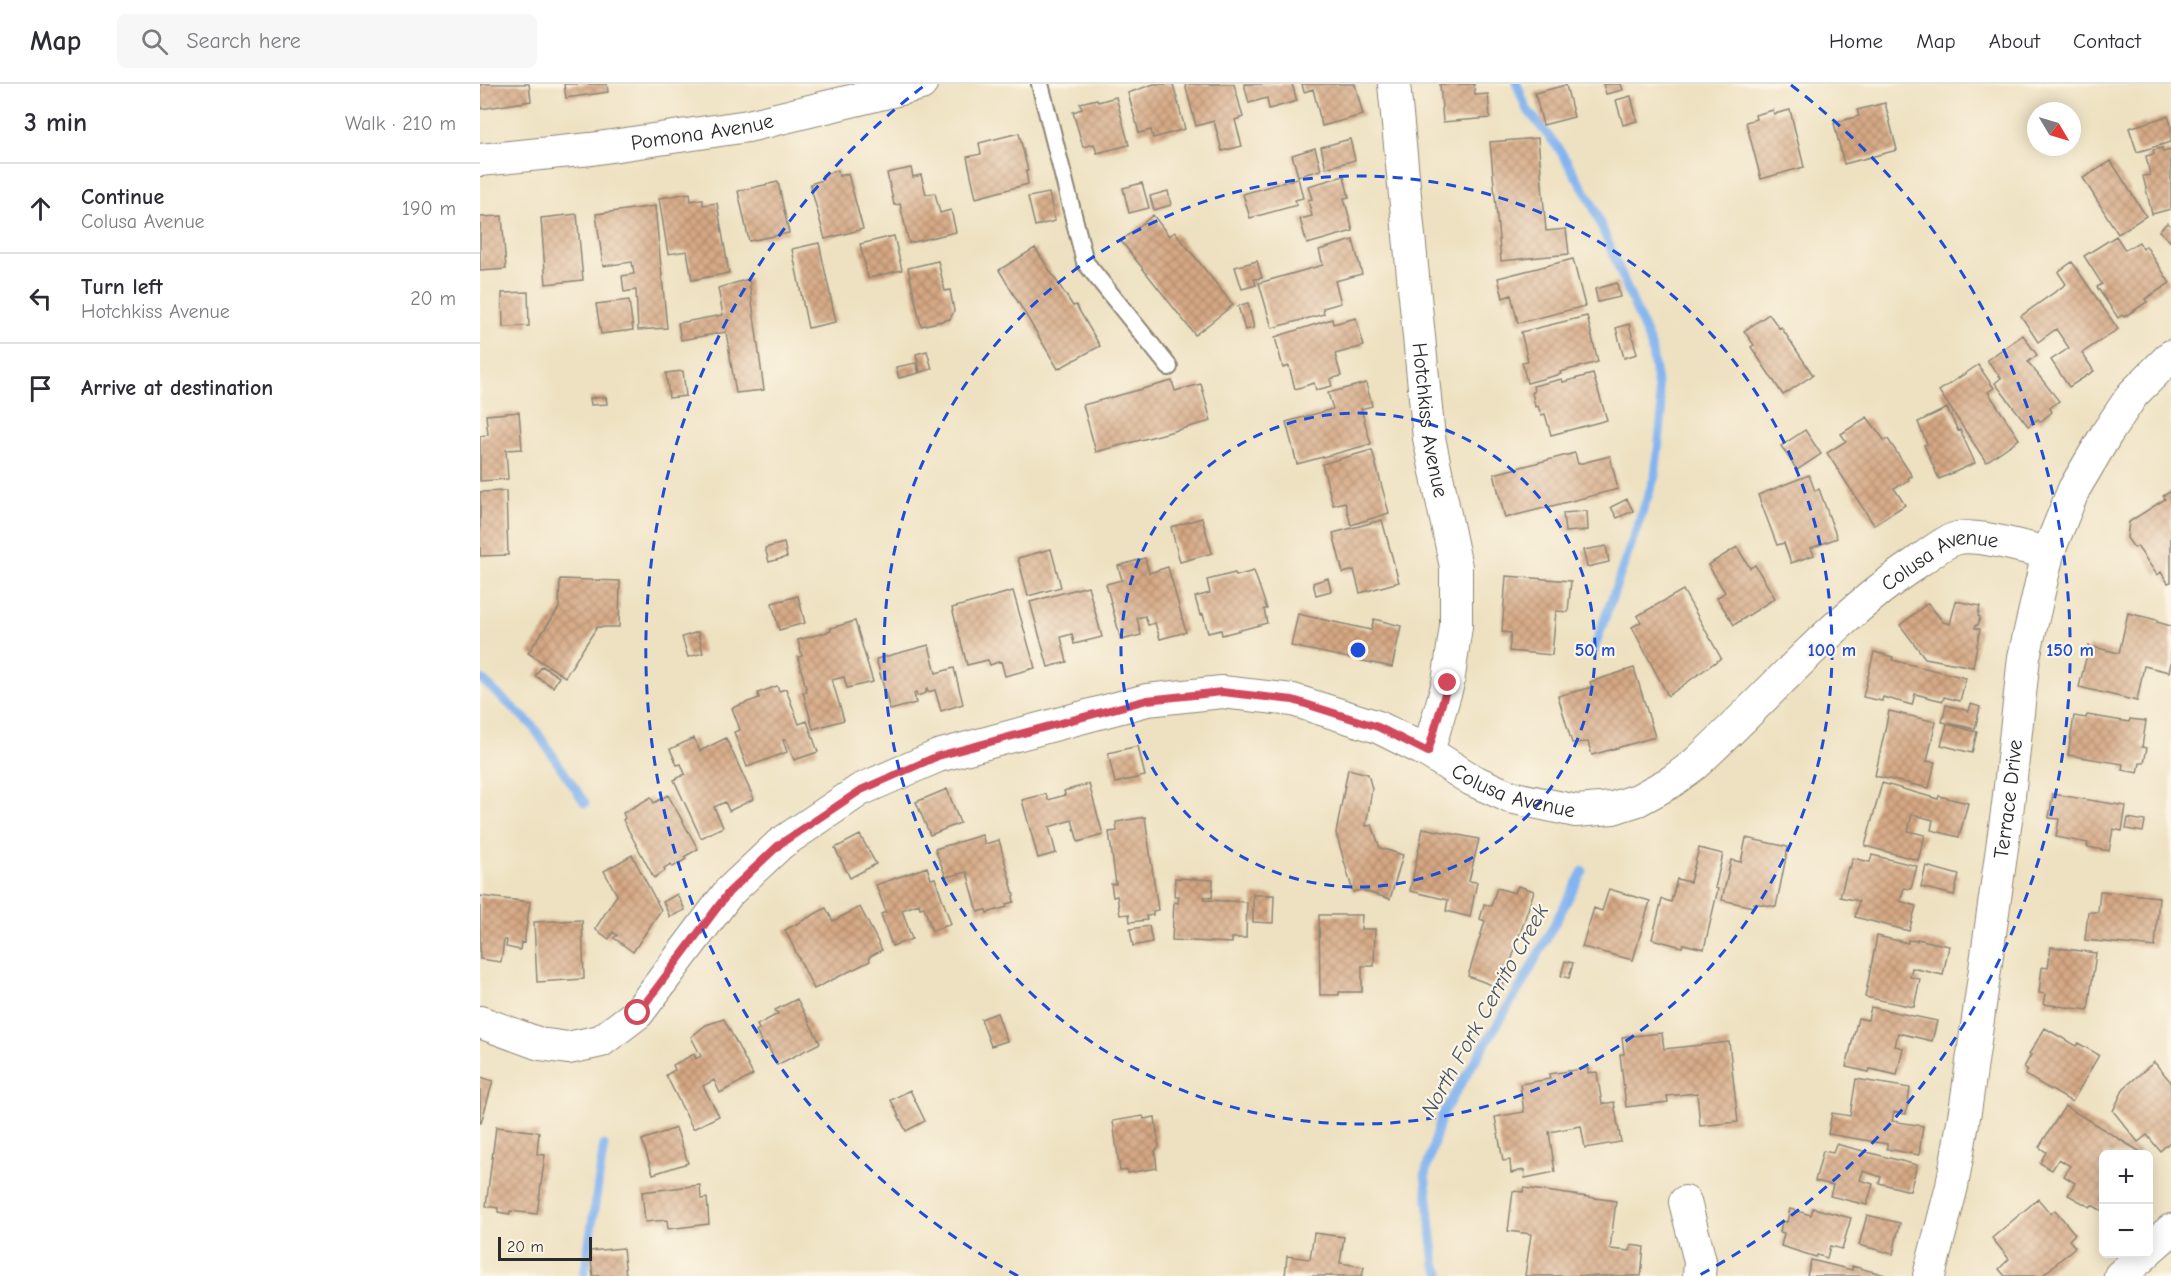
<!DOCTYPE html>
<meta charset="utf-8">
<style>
body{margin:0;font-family:"Comic Neue",sans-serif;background:#f7f7f7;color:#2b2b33}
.controls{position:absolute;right:18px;bottom:18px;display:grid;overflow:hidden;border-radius:9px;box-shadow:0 3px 15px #0003}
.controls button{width:54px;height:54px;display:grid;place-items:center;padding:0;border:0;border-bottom:2px solid #e1e1e2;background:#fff;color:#2b2b33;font:30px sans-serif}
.compass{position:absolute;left:1547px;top:18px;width:54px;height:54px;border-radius:50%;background:#fff;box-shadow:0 3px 15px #0003;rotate:128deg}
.scale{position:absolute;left:18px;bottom:15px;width:94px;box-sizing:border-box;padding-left:6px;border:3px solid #2b2b2b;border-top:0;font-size:16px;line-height:21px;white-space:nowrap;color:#2b2b2b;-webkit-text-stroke:4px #fcf5e5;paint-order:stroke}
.stop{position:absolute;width:18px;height:18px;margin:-14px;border:4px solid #d1495b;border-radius:50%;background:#fff}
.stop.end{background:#d1495b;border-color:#fff;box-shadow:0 2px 6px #0008}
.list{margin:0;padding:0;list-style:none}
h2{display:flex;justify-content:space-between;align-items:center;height:78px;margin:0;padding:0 24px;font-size:26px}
h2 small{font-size:20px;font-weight:400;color:#7c7c81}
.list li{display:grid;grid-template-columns:39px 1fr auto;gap:18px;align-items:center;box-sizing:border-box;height:90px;padding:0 24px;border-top:2px solid #e1e1e2}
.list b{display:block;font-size:22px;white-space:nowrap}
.list p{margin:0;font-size:20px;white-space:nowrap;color:#7c7c81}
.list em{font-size:20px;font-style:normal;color:#7c7c81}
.icon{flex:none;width:33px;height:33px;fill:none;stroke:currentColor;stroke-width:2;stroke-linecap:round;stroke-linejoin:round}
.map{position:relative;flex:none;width:1691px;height:1192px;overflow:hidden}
header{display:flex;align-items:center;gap:36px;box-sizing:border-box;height:84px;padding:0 30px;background:#fff;border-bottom:2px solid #e1e1e2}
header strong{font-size:28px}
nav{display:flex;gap:33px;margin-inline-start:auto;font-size:21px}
.search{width:420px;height:54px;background:#f7f7f7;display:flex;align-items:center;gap:15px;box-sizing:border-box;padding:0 21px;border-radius:9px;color:#7c7c81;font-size:22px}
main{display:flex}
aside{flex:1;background:#fff}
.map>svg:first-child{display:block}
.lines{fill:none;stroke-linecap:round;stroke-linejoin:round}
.stream{stroke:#82b4ef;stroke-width:9}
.building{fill:url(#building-cross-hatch)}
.lane-casing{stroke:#8c8676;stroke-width:20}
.street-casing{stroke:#8c8676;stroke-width:34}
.lane{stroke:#fff;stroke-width:16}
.street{stroke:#fff;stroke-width:32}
.route{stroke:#d1495b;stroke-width:8}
.ring{fill:none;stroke:#1d4ed8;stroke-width:3;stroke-dasharray:10 8}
.labels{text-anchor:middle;stroke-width:4.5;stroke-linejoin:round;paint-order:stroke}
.street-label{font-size:21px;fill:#2b2b2b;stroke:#fcf5e5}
.water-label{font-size:22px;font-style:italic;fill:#455466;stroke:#fcf5e5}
.centre{fill:#1d4ed8;stroke:#fcf5e5;stroke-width:3}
.ring-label{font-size:18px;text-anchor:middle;font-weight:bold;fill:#1d4ed8;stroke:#fcf5e5;stroke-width:4.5;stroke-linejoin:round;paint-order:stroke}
</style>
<header>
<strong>Map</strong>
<div class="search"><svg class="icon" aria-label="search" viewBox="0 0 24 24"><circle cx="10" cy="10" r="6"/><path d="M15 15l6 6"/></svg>Search here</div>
<nav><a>Home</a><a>Map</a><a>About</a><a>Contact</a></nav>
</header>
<main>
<aside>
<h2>3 min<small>Walk · 210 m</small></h2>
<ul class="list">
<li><svg class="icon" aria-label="ahead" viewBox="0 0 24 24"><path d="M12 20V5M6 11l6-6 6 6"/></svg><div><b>Continue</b><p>Colusa Avenue</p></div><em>190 m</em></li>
<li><svg class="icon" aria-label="left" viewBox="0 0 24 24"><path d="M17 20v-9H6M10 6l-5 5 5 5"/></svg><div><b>Turn left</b><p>Hotchkiss Avenue</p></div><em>20 m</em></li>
<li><svg class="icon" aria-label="arrive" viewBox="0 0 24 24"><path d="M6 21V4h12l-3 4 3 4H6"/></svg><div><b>Arrive at destination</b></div></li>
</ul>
</aside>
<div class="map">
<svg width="1691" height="1192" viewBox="0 0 1691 1192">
<defs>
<pattern id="building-cross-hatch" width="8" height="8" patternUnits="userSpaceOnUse" patternTransform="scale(1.5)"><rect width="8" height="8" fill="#d6a884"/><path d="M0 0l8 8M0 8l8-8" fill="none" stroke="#ae896c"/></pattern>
</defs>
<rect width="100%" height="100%" fill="#fcf5e5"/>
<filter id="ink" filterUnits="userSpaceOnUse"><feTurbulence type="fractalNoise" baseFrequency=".0167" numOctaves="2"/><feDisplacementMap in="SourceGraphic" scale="12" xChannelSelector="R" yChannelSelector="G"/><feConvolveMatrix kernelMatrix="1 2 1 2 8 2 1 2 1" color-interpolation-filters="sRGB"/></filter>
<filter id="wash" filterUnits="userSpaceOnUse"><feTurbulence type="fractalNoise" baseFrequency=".008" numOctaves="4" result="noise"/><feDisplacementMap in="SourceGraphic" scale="24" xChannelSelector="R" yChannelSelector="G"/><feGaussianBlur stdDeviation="1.35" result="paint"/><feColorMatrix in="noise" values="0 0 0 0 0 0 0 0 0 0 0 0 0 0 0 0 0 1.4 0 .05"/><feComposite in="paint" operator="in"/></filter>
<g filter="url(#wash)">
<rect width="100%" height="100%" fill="#eee1c1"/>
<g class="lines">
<!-- stream -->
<path class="stream" d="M1037 0 1046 24 1079 65 1111 117 1171 262 1182 330 1175 392 1113 568
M0 594 52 641 105 719
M104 1192 124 1061
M962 1192 955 1180 945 1090 962 1031 1042 900 1103 787"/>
</g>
<g id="blocks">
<!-- building -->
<path class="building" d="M0 0H49L51 17 1 25Z
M84 0H127L128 8 86 14Z
M674 0H693L705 45 673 54 671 46 659 49 648 9Z
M705 0H754L763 33 755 36 762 62 742 67 734 37 716 42Z
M764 0H812L817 17 789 25 787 14 769 19Z
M822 0H875L883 31 842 42 833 5 824 8Z
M960 0H994L995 11 1008 10 1010 34 963 38Z
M1123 0H1141L1143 6 1126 10Z
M1086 1 1094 33 1063 41 1055 9Z
M1151 12 1157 37 1143 41 1136 16Z
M636 13 649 61 617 69 614 60 603 63 593 28 602 25 600 19 617 15 618 18Z
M1405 19 1417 66 1364 80 1354 39 1379 32 1377 26Z
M1293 26 1294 30 1310 26 1324 83 1281 95 1266 38 1276 35 1275 31Z
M1688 32 1691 41V58L1657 68 1649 44Z
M539 49 548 87H546L548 100 496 114 487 73 501 70 499 59Z
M1058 54 1066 147 1086 145 1089 170 1021 177 1010 58Z
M870 55 875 76 846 84 841 63Z
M835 64 841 86 818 92 812 71Z
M1682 64 1683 68 1691 66V125L1672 130 1663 92 1670 91 1666 72 1674 70 1673 66Z
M1631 77 1666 132 1638 150 1603 94Z
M431 84 433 93 441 91 446 110 455 109 460 129 471 126 476 148 429 159 420 120 414 121 407 89Z
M358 86 359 92 368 90 383 145 345 155 330 100 343 96 342 91Z
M864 92 869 113 864 114 873 147 827 160 820 135 832 132 828 116 832 115 828 102Z
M818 94 823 114 815 116 817 121 770 134 763 110Z
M298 98 309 149 269 157 258 107Z
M662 99 669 124 649 129 643 104Z
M688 107 691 121 674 126 670 112Z
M210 109 211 117 223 115V121L237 119 249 189 212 196 207 167 188 170 179 114Z
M569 109 575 137 555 142 548 113Z
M175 122 187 244 158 246 156 206 144 208 142 192 154 190 152 178 123 182 116 130Z
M97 130 103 196 66 200 61 134Z
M673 131 689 152 695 148 753 221 715 251 641 157Z
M22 132 26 185 0 187V133Z
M1687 139 1691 142V158L1679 147Z
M414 152 422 186 388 194 380 160Z
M1636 152 1645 166 1659 158 1663 165 1666 162 1690 199 1665 215 1667 218 1644 233 1642 231 1638 234 1617 203 1622 200 1604 172Z
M873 156 882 190 855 197 861 219 843 224 844 230 792 244 779 199 843 181 839 166Z
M339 159 356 238 328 244 312 165Z
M555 164 593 222 596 221 620 262 578 285 519 186Z
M1093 175 1105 222 1038 239 1031 211 1023 214 1018 194Z
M458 177 465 207 470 206 474 227 470 235 441 242 428 184Z
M777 177 782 194 774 195 776 201 762 205 755 183Z
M1592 178 1638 245 1602 269 1614 287 1589 303 1571 276 1589 264 1576 245 1558 258 1541 232 1586 200 1578 188Z
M269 195 284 306 256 309 246 248 201 256 198 239 243 231 238 204Z
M1137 199 1140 213 1118 218 1115 205Z
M48 208 49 242 23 243 22 209Z
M149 216 153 246 121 250 116 220Z
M768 219 774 244 765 246 758 222Z
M1289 230 1299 244 1301 243 1333 291 1303 311 1271 263 1274 261 1264 247Z
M1107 232 1118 278 1080 288 1081 290 1047 299 1042 278 1048 277 1041 248Z
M876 234 884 262 855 270 861 292 850 295 852 302 836 306 834 299 815 305 809 282 803 284 795 253 852 235 853 240Z
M1149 240 1157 270 1144 274 1136 244Z
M1543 251 1557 271 1548 278 1579 317 1570 324 1572 328 1560 338 1558 335 1548 342 1515 299 1521 294 1507 276Z
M447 267 452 285 440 288 436 270Z
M436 279 439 289 419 294 416 283Z
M1498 281 1514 304 1508 308 1539 355 1506 378 1459 307Z
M203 287 206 312 189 314 186 289Z
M1113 290 1127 336 1071 351 1065 330 1061 331 1058 322 1055 323 1052 308H1054L1053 302 1082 295 1083 298Z
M692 297 695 307 721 300 731 337 616 368 603 321Z
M886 299 892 322 881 325 891 360 817 380 806 338 853 325 848 309Z
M126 313 127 320 111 321 110 314Z
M1467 324 1478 347 1480 346 1495 379 1459 395 1444 361 1447 360 1438 338Z
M39 328 42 365 26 366 28 395 0 397V352L8 351 6 331Z
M1387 333 1405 357 1408 355 1432 392 1428 394 1429 396 1414 404 1425 421 1394 441 1347 369 1366 357 1361 350Z
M1325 346 1341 370 1317 386 1301 362Z
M892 366 909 429 871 441 865 418 853 421 842 380Z
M1095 369 1098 380 1130 372 1138 405 1025 434 1014 390Z
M1329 391 1335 407 1339 405 1357 454 1331 464 1334 471 1311 479 1304 459 1297 461 1278 411Z
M26 407 28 471 0 472V408Z
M1691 407V498L1688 499 1681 488 1677 491 1657 462 1654 464 1647 454 1649 438 1685 415 1683 412Z
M1147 415 1153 427 1137 434 1131 423Z
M1107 427 1108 446 1085 448 1083 429Z
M722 434 732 469 700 478 691 443Z
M902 436 919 498 880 509 874 486 863 489 853 449Z
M304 459 307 473 289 478 285 464Z
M1126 462 1129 478 1107 483 1103 466Z
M1257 463 1270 484 1275 481 1295 514 1254 541 1237 514 1245 508 1228 481Z
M571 465 581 503 548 512 538 474Z
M665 474 669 489 688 483 706 548 680 555 675 539 668 541 665 532 657 534 661 551 641 556 626 500 642 496 638 482Z
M774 487 787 525H784L787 539 742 551 741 546 728 549 723 530 720 531 715 513 730 509 727 496 755 489 756 492Z
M1026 492 1091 497 1088 528 1076 527 1072 571 1029 567 1031 549 1022 548Z
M848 494 851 507 836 511 833 499Z
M80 495 140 497 139 543H117L85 593 48 569 79 524Z
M608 502 622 553 594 560 592 550 581 553 587 578 568 583 550 518Z
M1203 506 1241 574 1188 612 1152 543 1161 538 1157 532Z
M533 507 555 584 525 592 521 577 510 581 508 576 487 581 472 524Z
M318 512 325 539 299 546 292 519Z
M1476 517 1500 522 1498 532 1500 533 1498 541H1496L1495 544 1500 545 1493 583 1445 574 1420 541 1448 519 1463 538 1470 540Z
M1648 529 1677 536V538L1691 542V579L1689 588 1664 582 1657 617 1599 603 1609 562 1639 569Z
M818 530 891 546 894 535 921 542 912 583 811 562Z
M375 537 393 598 367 604 364 593 352 596 364 636 333 645 323 608H327L318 573 322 572 318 556 351 547V544Z
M218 548 223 569 208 573 202 553Z
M449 561 456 589 474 584 483 620 461 627 455 606 448 608 447 604 446 605V609L437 612 436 608 434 609 436 619 410 626 396 575Z
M1394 568 1413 573 1412 576 1486 594 1480 617 1464 613 1463 617 1435 610 1432 621 1403 613 1402 617 1383 613Z
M62 582 79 593 73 603 55 592Z
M1154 584 1175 653 1112 671 1108 658 1092 659 1078 612 1112 603 1110 598Z
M297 602 299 607 306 605 319 640 327 637 338 668 314 676 306 655 303 656 307 668 267 683 254 648 260 646 252 624 279 614 278 609Z
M1491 620 1500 623 1495 645 1462 638 1466 621 1489 627Z
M1409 627 1456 638 1447 677 1455 678 1449 704 1395 692Z
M1607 631 1649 638 1650 635 1666 637 1662 663 1667 664 1664 679H1660L1658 689 1642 686 1643 680 1588 671 1594 632 1606 634Z
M1467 640 1497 648 1492 669 1461 661Z
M214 654 220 667 246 654 274 715 249 727 245 718 234 723 243 743 221 754 194 696 205 690 201 680 197 681 190 665Z
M658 662 665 692 635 699 628 669Z
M868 685 888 690 892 705 886 742 892 741 900 764 923 771 910 815 881 806 873 808 856 749Z
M1402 699 1458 715 1459 712 1488 719 1479 753 1451 746 1453 736 1432 730 1428 747 1445 751 1438 776 1385 762Z
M609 700 623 751 598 758 592 736 569 743 576 769 558 774 542 716 566 710 568 716 585 711 584 707Z
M467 705 480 739 450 751 436 718Z
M1573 710 1646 722 1642 747 1633 745 1629 767 1607 763 1608 759 1576 753 1579 735 1569 734Z
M188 711 218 765 204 773 206 775 193 783 191 780 184 784 185 787 174 794 143 736 145 734 143 729 171 713 174 719Z
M665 733 678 826 673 827V831L666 832 667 836 650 838 649 830 640 831 637 812 633 813 631 800H636L629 748 637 747 636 738Z
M1648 734 1665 737 1663 748 1646 745Z
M943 744 999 755 989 797 997 798 990 833 966 827 968 816 930 807Z
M380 751 396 780 370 794 355 764Z
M502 751 505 760 519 756 534 811 533 812 534 818 526 820 527 823 507 829 506 826 498 828 487 788 466 793 455 765Z
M1266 754 1308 763 1296 823 1274 819 1273 823 1242 816 1251 776 1261 778Z
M1219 764 1243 770 1235 804 1238 805 1224 865 1203 860 1202 863 1172 855 1182 815 1191 818 1197 795 1210 798Z
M152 771 181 826 153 868 134 854 137 851 133 848 129 855 115 845 137 811 124 787Z
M1392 771 1437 782 1431 805 1424 804 1420 817 1436 822 1429 847 1375 833 1379 817 1360 813 1368 783 1370 784 1373 774 1390 778Z
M1446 782 1479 791 1474 811 1441 803Z
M447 783 451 795 455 794 471 840 452 847 444 823 440 824 439 820 422 826 432 855 412 862 401 830 406 828 396 801Z
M695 794 733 796 732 814 724 813 725 816 767 818 766 854H752V859L692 856 694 818 698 819 699 812H694Z
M1038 802 1054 807 1022 905 988 892 1005 837 1000 835 1004 820 1011 822 1017 804 1035 809Z
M1129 805 1170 817 1153 876 1102 863 1114 824 1122 827Z
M1620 807 1679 813 1675 863 1605 856 1608 828H1618Z
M197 810 205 826 190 833 183 818Z
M773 811H794L793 839 773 838Z
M0 812 50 818 44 859 41 858 40 866 26 863 27 856H24L21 878 0 875Z
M380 823 402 866 389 873 390 877 334 905 305 846 346 824 353 837Z
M839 831H882L881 845H895L894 882H882V908H859V911H840Z
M102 836 104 895 57 898 54 838Z
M669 842 672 858 653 862 650 845Z
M1397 852 1428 859V856L1437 857V855L1469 862 1463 891 1432 884 1430 893 1440 895 1434 923 1385 913Z
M1571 863 1616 869 1608 926 1563 920 1565 910 1559 909 1562 883 1568 884Z
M1085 877 1093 879 1089 894 1081 892Z
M317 915 340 959 297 981 287 960 283 961 276 947 279 945 277 941 298 930 295 926Z
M1391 923 1457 937 1452 957 1418 949 1415 962 1423 964 1417 991 1390 985 1389 988 1366 983 1378 934 1388 936Z
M517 929 527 957 511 962 501 935Z
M244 935 273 991 240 1009 234 996 223 1002 239 1032 213 1045 186 991 195 986 193 981 214 970 216 975 221 972 211 953 226 941Z
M1565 944 1596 962 1598 959 1619 971 1592 1018 1545 991 1548 986 1544 983 1551 971 1549 970Z
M1182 949 1184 965 1249 958 1258 1038 1220 1042 1217 1009 1187 1012 1188 1018 1146 1023 1140 970H1144L1142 953Z
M1674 978 1691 998V1057L1680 1067 1667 1051 1658 1058 1633 1027 1644 1004Z
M1108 984V989L1117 988 1122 1020 1134 1018 1141 1058 1105 1064 1101 1042 1069 1048 1075 1088 1045 1094 1044 1086 1031 1089 1030 1076 1023 1077 1015 1033 1044 1028 1040 1000 1070 995 1069 990Z
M0 993 13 997 1 1039H0Z
M1376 995 1430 1004 1426 1030 1414 1028 1412 1037 1443 1042 1439 1071 1407 1065V1060L1348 1050 1352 1029 1370 1032Z
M430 1006 445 1037 426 1047 411 1016Z
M1585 1022 1664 1070H1624V1128L1612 1121 1610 1123 1588 1111 1595 1099 1584 1092 1590 1082 1579 1075 1572 1086 1560 1079 1566 1068 1559 1063Z
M663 1032 664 1035 675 1033 679 1063 675 1067 677 1084 648 1089V1086L640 1087 633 1037Z
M16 1043 59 1048 57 1070 65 1071 57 1130 30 1127V1130L18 1128V1124L6 1122Z
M196 1044 208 1079 173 1090 162 1056Z
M1356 1060 1437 1081 1430 1107 1399 1099 1401 1093 1383 1087 1380 1096 1393 1100 1387 1121 1350 1112 1353 1101 1335 1097 1343 1067 1353 1069Z
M220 1101 221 1115 227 1114 229 1140 188 1145 187 1136 165 1138 162 1108Z
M1044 1104 1136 1117 1130 1165 1150 1167 1151 1161 1164 1163 1161 1192H1045L1051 1150 1028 1147 1033 1107 1043 1108Z
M1558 1115 1571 1130 1575 1126 1595 1150 1589 1156 1595 1163 1562 1192H1525L1519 1185 1529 1175 1512 1154Z
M1333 1124 1371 1134 1362 1165 1350 1162 1347 1174 1337 1171 1336 1173 1301 1162 1304 1149 1300 1148 1302 1137 1307 1138 1310 1125 1331 1131Z
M1387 1131 1420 1139 1413 1170 1379 1161Z
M834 1149 864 1153 860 1179 884 1183 882 1192H805L807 1172 830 1175Z
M143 1164 146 1192H113L110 1167Z
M1331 1176 1372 1186V1182L1409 1192H1327Z"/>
</g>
</g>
<g filter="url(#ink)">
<use href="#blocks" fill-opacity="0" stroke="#8c8676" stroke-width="1.5"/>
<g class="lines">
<!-- lane casing -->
<g class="lane-casing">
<path id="lane" d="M560 0 605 178 689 283"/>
</g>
<!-- street casing -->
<g class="street-casing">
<g id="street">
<path id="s1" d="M914 0 949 354 976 483V542L968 599 948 668"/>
<path id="s2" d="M0 76 111 65 268 42 441 0"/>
<path id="s3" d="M0 938 60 960 88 964 121 957 158 929 249 808 300 760 380 706 458 672 667 616 742 608 813 616 898 643 948 668 992 696 1030 713 1096 727 1133 724 1158 716 1191 698 1215 680C1289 612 1355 533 1439 477 1451 469 1464 457 1478 454 1501 450 1544 464 1568 469"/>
<path d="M1205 1118 1220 1177 1219 1192"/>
<path d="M1668 1166 1691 1146"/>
<path id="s4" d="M1449 1192 1472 1102 1486 1021 1528 721 1544 573 1568 469 1594 405 1627 349 1653 310 1691 272"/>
<path d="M1640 1192 1665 1170"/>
</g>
</g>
<!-- lane -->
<use href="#lane" class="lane"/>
<!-- street -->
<use href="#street" class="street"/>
</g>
</g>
<g class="lines" filter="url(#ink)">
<!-- route -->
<path class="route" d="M158 929 249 808 300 760 381 706 458 672 667 616 742 608 813 616 898 643 948 668 968 599"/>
</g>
<!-- distance rings -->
<g class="ring">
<circle cx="878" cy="566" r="237"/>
<circle cx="878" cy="566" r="474"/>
<path d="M538 1192A712 712 0 0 1 445 1M1311 1A712 712 0 0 1 1218 1192"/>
</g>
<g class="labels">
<!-- street labels -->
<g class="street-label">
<text dy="7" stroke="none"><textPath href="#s2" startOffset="224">Pomona Avenue</textPath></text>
<text dy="7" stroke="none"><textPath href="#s1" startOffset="338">Hotchkiss Avenue</textPath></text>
<text dy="7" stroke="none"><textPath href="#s3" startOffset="1700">Colusa Avenue</textPath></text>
<text dy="7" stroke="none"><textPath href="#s3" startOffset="1179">Colusa Avenue</textPath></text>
<text dy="7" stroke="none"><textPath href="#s4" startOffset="484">Terrace Drive</textPath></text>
</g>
<!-- water labels -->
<g class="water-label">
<text transform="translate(1004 926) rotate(-61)" y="8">North Fork Cerrito Creek</text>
</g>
</g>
<circle cx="878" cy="566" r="9" class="centre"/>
<g class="ring-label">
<text x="1115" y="572">50 m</text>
<text x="1352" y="572">100 m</text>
<text x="1590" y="572">150 m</text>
</g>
</svg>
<div class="controls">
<button>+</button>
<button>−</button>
</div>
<svg class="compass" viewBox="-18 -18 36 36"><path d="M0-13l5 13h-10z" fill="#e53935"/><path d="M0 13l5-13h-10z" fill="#7c7c81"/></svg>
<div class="scale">20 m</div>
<div class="stop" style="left:158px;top:929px"></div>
<div class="stop end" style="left:968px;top:599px"></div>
</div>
</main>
